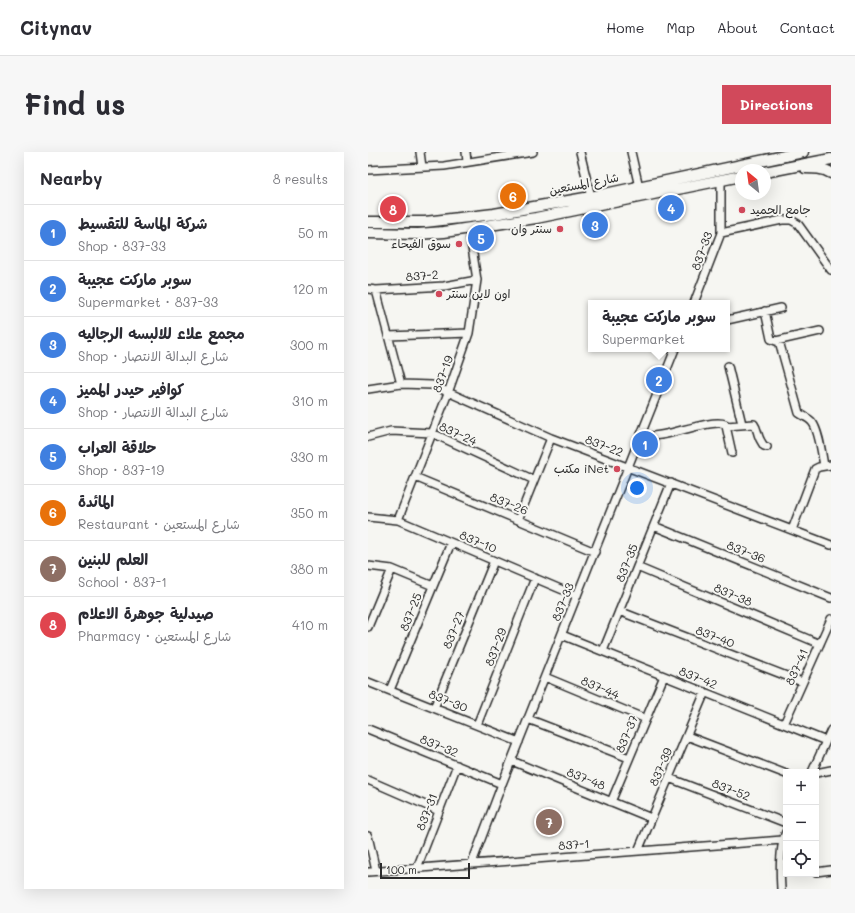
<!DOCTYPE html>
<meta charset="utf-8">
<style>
body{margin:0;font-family:Mali,"Playpen Sans Arabic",sans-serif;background:#f7f7f7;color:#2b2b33}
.controls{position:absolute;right:12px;bottom:12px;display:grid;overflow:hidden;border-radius:0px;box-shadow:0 4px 16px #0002}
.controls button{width:36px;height:36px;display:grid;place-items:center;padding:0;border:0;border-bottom:1px solid #e1e1e2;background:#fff;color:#2b2b33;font:20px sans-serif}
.compass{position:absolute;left:367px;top:12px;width:36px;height:36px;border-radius:50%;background:#fff;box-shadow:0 4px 16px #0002;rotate:331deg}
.scale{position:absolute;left:12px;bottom:10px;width:90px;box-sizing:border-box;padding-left:4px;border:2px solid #2b2b2b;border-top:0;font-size:11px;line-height:14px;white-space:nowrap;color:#2b2b2b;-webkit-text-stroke:3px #f6f6f2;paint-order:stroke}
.you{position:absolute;left:269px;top:336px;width:14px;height:14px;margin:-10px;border:3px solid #fff;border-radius:50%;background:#1a73e8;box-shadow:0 0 0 6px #1a73e833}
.badge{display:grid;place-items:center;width:26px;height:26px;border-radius:50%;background:#d1495b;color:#fff;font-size:13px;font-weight:700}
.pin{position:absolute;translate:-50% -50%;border:2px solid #fff;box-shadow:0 1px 4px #0006}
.popup{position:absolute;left:220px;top:148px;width:142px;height:52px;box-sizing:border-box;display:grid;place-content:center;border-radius:0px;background:#fff;filter:drop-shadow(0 1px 3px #0005);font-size:13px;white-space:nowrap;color:#7c7c81}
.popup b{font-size:15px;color:#2b2b33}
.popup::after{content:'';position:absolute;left:50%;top:100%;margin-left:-8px;border:8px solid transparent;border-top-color:#fff}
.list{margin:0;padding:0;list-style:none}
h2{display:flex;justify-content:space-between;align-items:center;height:52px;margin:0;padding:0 16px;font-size:17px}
h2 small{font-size:13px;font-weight:400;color:#7c7c81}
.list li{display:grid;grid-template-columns:26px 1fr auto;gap:12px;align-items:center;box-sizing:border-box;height:56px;padding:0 16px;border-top:1px solid #e1e1e2}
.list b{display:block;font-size:15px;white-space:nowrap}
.list p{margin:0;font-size:13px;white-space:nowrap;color:#7c7c81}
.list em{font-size:13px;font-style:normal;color:#7c7c81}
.icon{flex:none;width:22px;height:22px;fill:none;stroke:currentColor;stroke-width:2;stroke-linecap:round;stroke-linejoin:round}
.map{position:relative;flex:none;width:463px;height:737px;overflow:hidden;border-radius:0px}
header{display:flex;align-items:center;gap:24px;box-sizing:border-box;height:56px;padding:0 20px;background:#fff;border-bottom:1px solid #e1e1e2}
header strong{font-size:19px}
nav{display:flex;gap:22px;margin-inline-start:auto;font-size:14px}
.intro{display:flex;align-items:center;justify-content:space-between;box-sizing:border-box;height:96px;padding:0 24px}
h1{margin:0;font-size:28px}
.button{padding:10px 18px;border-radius:0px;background:#d1495b;color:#fff;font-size:14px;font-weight:700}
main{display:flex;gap:24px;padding:0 24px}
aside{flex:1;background:#fff;border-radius:0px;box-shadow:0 4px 16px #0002}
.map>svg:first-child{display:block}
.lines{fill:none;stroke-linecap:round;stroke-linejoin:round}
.minor-casing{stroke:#2b2b2b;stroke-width:10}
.primary-casing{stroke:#2b2b2b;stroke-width:13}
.minor{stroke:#f6f6f2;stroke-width:7}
.primary{stroke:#f6f6f2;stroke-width:10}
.poi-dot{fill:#d1495b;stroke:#f6f6f2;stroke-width:1.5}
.labels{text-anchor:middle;stroke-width:4;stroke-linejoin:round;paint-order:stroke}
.street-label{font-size:12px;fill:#2b2b2b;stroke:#f6f6f2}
.poi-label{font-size:12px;fill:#2b2b2b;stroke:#f6f6f2;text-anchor:end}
</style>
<header>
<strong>Citynav</strong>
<nav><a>Home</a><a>Map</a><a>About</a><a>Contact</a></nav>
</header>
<div class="intro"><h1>Find us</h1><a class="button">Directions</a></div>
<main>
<aside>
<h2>Nearby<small>8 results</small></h2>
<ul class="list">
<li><span class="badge" style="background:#3f7fe0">1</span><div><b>شركة الماسة للتقسيط</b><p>Shop · 837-33</p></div><em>50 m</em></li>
<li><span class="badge" style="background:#3f7fe0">2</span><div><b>سوبر ماركت عجيبة</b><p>Supermarket · 837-33</p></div><em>120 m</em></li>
<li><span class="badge" style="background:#3f7fe0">3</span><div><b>مجمع علاء للالبسه الرجاليه</b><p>Shop · شارع البدالة الانتصار</p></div><em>300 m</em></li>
<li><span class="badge" style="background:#3f7fe0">4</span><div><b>كوافير حيدر المميز</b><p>Shop · شارع البدالة الانتصار</p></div><em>310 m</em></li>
<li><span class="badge" style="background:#3f7fe0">5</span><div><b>حلاقة العراب</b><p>Shop · 837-19</p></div><em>330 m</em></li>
<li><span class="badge" style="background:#e8710a">6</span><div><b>المائدة</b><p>Restaurant · شارع المستعين</p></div><em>350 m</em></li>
<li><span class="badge" style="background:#8d6e63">7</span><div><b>العلم للبنين</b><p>School · 837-1</p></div><em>380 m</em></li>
<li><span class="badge" style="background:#e0444e">8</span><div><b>صيدلية جوهرة الاعلام</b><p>Pharmacy · شارع المستعين</p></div><em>410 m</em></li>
</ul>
</aside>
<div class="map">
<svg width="463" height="737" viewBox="0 0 463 737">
<rect width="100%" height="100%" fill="#f6f6f2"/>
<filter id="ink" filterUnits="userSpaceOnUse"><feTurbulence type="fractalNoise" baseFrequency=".025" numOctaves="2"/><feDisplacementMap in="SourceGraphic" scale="8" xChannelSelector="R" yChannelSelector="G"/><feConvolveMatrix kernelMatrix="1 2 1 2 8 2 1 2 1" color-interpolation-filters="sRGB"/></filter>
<g filter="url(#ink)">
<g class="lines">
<!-- minor casing -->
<g class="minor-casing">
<path id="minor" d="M52 0 54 15
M98 0 99 10
M212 0 224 49
M263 0 271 35
M0 18 76 14 165 0
M353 81 414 68H423L430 72 463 118
M0 137 8 138 76 134 109 128
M8 138 33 232
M326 151 353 81V28
M397 159 403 187 408 189 452 179
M359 168 413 156
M20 184 101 181
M411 189 431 261C435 264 441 266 444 270 451 278 454 303 456 314
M360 214 374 272
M0 237 33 232 64 233 183 286 463 393
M358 274 386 272C389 276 389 280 391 285 392 288 394 291 396 294L399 295
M0 285 23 279 64 281 166 328
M272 286C281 284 289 284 298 282 311 280 346 267 357 272L358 274 364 301
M47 325 227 400
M0 365 30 368 209 444
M30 368 80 241 101 181 109 128 101 76
M150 368 183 286
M286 374 463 446
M424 378 447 317 451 315 463 313
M0 414 24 417 65 434
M269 415 452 492
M251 459 434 530
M0 475 24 417
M194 483 458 589
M235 499 303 331
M177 525 278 567
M0 530 151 590
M22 538 83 391
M66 556 126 409
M160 567 261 606
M416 572 463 467
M109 573 167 426
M0 577 134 632
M319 584 418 622
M144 609 283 666
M444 620 463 578
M448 621 463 618
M301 626 418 671
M0 628 71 659
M243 650 296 524
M0 684 8 719
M270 699 337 540
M104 711 134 632 307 197
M49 716 89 613
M0 720 414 688
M448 720 463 718
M413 737C412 721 411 695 418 680"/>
</g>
<!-- primary casing -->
<g class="primary-casing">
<path id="primary" d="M437 16C446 16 455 16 463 21
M397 20 463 7
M0 70H57L126 62 223 45 435 0
M0 81 50 82 76 80 168 66 373 24"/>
</g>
<!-- minor -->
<use href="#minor" class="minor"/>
<!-- primary -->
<use href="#primary" class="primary"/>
</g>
</g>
<!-- markers -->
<g class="poi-dot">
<circle cx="374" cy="58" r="4"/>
<circle cx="192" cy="77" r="4"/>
<circle cx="91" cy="92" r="4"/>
<circle cx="71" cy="142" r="4"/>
<circle cx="249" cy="317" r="4"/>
</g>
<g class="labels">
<!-- street labels -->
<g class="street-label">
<text transform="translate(216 32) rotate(-11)" y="4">شارع المستعين</text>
<text transform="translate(334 99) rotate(-70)" y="4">837-33</text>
<text transform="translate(54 124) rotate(-4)" y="4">837-2</text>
<text transform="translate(75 222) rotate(-70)" y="4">837-19</text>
<text transform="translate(90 282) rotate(24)" y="4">837-24</text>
<text transform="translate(236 294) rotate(21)" y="4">837-22</text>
<text transform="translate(141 352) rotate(22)" y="4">837-26</text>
<text transform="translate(110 390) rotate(23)" y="4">837-10</text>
<text transform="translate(378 400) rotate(22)" y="4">837-36</text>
<text transform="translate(259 411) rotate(-68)" y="4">837-35</text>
<text transform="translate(365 443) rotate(23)" y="4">837-38</text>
<text transform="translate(195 450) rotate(-68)" y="4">837-33</text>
<text transform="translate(43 460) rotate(-68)" y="4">837-25</text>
<text transform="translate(86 478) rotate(-68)" y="4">837-27</text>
<text transform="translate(347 485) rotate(21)" y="4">837-40</text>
<text transform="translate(128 495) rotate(-69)" y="4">837-29</text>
<text transform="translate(429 515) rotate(-66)" y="4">837-41</text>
<text transform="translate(330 526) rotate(22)" y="4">837-42</text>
<text transform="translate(232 536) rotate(23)" y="4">837-44</text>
<text transform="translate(80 549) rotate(22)" y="4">837-30</text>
<text transform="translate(259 582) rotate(-67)" y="4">837-37</text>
<text transform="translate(71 594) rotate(22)" y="4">837-32</text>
<text transform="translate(293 615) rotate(-67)" y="4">837-39</text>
<text transform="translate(218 627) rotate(22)" y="4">837-48</text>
<text transform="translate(363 638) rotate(21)" y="4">837-52</text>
<text transform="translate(59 660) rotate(-69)" y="4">837-31</text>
<text transform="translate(206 693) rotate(-4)" y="4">837-1</text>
</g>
<!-- poi labels -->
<g class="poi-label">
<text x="382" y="62" text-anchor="start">جامع الحميد</text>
<text x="184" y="81">سنتر وان</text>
<text x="83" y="96">سوق الفيحاء</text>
<text x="79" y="146" text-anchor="start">اون لاين سنتر</text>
<text x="241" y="321">مكتب iNet</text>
</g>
</g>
</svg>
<div class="controls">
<button>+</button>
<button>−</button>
<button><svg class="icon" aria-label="locate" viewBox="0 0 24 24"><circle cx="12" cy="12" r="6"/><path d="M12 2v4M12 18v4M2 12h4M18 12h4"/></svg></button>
</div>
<svg class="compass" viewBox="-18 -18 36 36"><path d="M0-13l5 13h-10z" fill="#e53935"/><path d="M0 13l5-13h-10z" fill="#7c7c81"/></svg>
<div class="scale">100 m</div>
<div class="you"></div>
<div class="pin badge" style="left:277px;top:292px;background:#3f7fe0">1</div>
<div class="pin badge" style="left:291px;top:228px;background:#3f7fe0">2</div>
<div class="popup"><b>سوبر ماركت عجيبة</b>Supermarket</div>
<div class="pin badge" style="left:227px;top:73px;background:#3f7fe0">3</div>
<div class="pin badge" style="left:303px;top:56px;background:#3f7fe0">4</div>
<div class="pin badge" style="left:113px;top:86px;background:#3f7fe0">5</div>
<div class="pin badge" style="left:145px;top:44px;background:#e8710a">6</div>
<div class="pin badge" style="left:181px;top:670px;background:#8d6e63">7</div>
<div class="pin badge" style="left:25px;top:57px;background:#e0444e">8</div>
</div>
</main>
